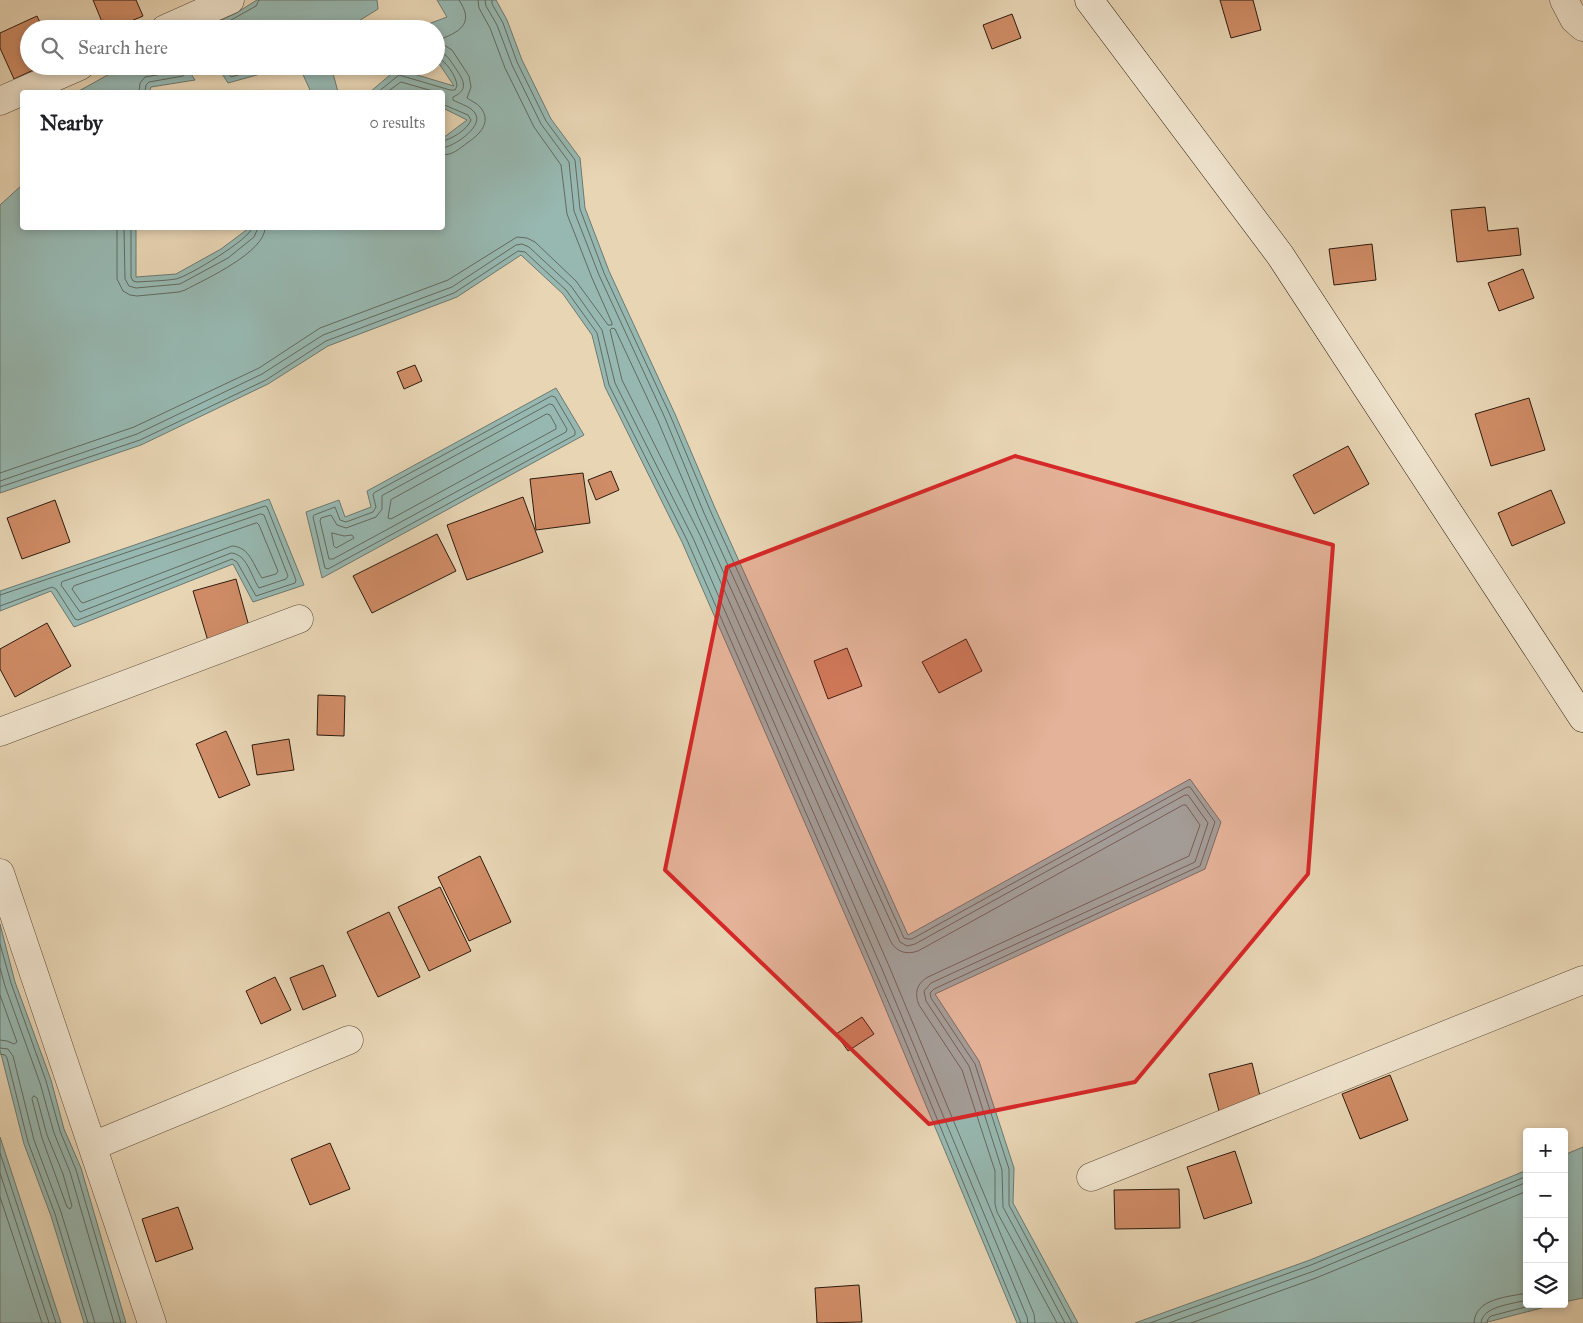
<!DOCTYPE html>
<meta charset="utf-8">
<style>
body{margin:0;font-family:"IM FELL Great Primer",serif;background:#f6f6f6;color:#202124}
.controls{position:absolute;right:15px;bottom:15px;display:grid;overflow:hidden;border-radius:5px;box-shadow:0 2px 8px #0003}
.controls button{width:45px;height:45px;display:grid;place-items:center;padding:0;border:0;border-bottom:1px solid #e0e0e0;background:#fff;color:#202124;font:25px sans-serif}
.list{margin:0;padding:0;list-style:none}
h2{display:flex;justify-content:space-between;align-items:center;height:65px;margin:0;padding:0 20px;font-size:21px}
h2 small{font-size:16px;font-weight:400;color:#757577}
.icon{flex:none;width:28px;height:28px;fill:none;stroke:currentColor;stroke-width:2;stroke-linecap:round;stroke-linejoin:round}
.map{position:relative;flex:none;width:1583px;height:1323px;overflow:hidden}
.search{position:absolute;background:#fff;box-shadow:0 2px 8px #0003;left:20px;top:20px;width:425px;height:55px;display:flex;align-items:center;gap:12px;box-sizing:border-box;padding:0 18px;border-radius:28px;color:#757577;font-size:19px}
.panel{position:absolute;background:#fff;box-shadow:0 2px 8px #0003;left:20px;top:90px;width:425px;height:140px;border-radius:5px}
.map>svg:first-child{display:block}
.water{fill:#97b8b1;stroke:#6d7970}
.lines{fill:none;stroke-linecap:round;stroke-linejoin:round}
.shore{stroke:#626a60;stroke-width:1}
.building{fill:#cf8c66;stroke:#2d1b0e}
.street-casing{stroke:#5c4a38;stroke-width:29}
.secondary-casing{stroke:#2d1b0e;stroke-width:29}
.street{stroke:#f0e4ce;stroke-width:28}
.secondary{stroke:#f0e4ce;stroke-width:28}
.marked{fill:#d62828;fill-opacity:0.2;stroke:#d62828;stroke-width:4;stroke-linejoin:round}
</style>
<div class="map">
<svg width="1583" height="1323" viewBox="0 0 1583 1323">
<rect width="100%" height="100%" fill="#e8d5b4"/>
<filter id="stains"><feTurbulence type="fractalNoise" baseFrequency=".004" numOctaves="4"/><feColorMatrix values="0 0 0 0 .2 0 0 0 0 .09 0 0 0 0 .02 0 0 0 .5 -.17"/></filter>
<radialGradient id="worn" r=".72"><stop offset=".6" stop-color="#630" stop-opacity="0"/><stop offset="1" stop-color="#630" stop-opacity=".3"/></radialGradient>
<!-- water -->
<path class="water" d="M257 0H377L378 9 346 29H203L236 13Z
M437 0H496L507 20 522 60 551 119 580 158 585 208 609 271 675 414 715 508 908 935 1190 779 1221 822 1205 869 935 994 979 1061 1014 1168 1013 1203 1078 1323H1017L871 974 682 542 605 387 592 335 563 294 521 255 457 297 328 346 268 384 141 445 0 493V205L22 185V228H136V277L176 274 221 249 249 228H442L443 138 467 120 443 108 442 92H370L397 69 454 86 436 59V29H415L447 17Z
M124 66H186L195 80 151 87 149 92H77Z
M217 66H289L228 83Z
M299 66H331L338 92H311Z
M556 388 584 435 322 578 306 512 339 500 345 517 371 507 367 491Z
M269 499 304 585 253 602 233 564 74 627 51 591 0 611V591Z
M0 924 15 982 51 1080 64 1129 81 1168 126 1323H84L51 1216 24 1144 0 1050Z
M0 1137 61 1323H0Z
M1583 1147V1298L1564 1302V1155Z
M1527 1170V1304H1557L1484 1323H1135L1310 1260Z"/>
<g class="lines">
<!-- shore -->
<path class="shore" d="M485 0 486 6 497 25 512 65 541 124 569 162 574 211 599 275 665 418 704 513 900 942 907 946 915 944 1185 795H1188L1208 823 1195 862 931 983 924 991 926 1001 969 1066 1002 1170 1003 1207 1065 1323
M492 0V4L503 23 517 62 546 121 575 160 580 209 604 273 670 415 710 510 904 938 908 939H912L1187 787H1190L1215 822 1200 866 934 989 930 993 931 998 975 1064 1009 1169V1205L1072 1323
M215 29 256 6 259 0
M436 51C446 52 449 59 454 66 462 78 471 89 453 97V100C460 104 473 107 476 115 482 128 453 147 442 148
M223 66 231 77 270 66
M139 92 140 83 145 77 174 72 176 66
M145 92 146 85 149 82 183 76 184 74 182 66
M378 92 399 75 450 90H455L457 86C457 77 445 59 436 57
M387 92 401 82 436 92
M442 104 468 115 471 120C468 129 451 140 442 141
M442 155C453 155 459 149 467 143 479 135 493 122 480 107 477 103 471 101 467 98L471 87 469 76 452 50 439 42 441 39C462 31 474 22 459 0
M117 228V279L123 291 130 295 137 296 179 292 185 290C206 279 265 252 265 228
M124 228 125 279 129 286 136 288 180 284 228 258 254 237 258 228
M131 228V277L133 281 137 282C150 281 163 281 176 279 189 276 250 239 252 228
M552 396 555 397 575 431V435L328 569 325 568 313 517 314 515 335 507 340 520 346 522 373 512 376 507 373 495 374 493Z
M550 404 553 405 567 429 566 432 333 559H329L320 521 321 518 331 515 337 525 346 528 376 517 382 509V496Z
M547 414 550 415 556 426V429L391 519 388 518 391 500Z
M0 473 134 427 259 368 320 328 448 280 517 237 527 238 535 242 576 281 608 325H612V323L592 278 567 214 561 165 534 127 505 68 490 28 479 8 478 0
M0 481 137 434 262 374 323 335 452 287 516 245 522 244 529 247 571 286 602 330 615 383 693 538 882 969 1027 1317 1028 1323
M0 487 140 440 266 380 326 341 454 293 518 251 525 252 566 290 597 333 609 385 687 540 901 1031 1021 1323
M261 514 264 515 288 576 286 579 259 588C251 576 247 554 231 553L80 612 61 585 62 582Z
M257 523 259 525 278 571 276 574 262 578C253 565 250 547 232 546L83 603 81 602 72 589 74 586Z
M332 533 344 536 352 535 354 538 336 548 334 546Z
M0 595 265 506 267 507 296 580 295 583 256 596 237 562 232 559 78 620 75 619 56 589 52 587 0 606
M0 944 11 983 46 1081 60 1131 76 1170 121 1323
M0 968 5 986 40 1083 54 1133 70 1172 114 1323
M0 995 17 1042 14 1044 7 1041 0 1040
M0 1048 8 1049 13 1056 34 1140 61 1212 95 1323
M0 1054 5 1055 7 1058 28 1142 55 1214 88 1323
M34 1096 37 1098 47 1135 63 1174 72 1206 70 1209 67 1207 42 1138 32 1099Z
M0 1153 56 1323
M0 1173 49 1323
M0 1197 42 1323
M1035 1323 1034 1314 889 966 700 535 622 380 610 330 612 328 615 329 658 421 698 516 891 942C897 952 906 955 918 951L1183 805H1186L1200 825 1189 856 928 977C917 983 914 993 919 1005L962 1070 995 1171V1204L997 1212 1057 1323
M1150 1323 1311 1265 1527 1176
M1169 1323 1314 1271 1527 1182
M1191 1323 1316 1278 1527 1191
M1474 1323C1475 1298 1508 1297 1527 1293
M1481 1323C1482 1306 1513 1304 1527 1300
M1487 1323 1488 1319 1491 1316 1537 1304"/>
</g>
<!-- building -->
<path class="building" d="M93 0H136L143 16 112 29H105Z
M1220 0H1253L1261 30 1231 38Z
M1012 14 1021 38 992 49 983 25Z
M37 16 43 29H29V66H42L14 79 0 48V33Z
M1485 207 1488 231 1518 228 1521 255 1457 262 1451 210Z
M1372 244 1376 280 1334 285 1329 249Z
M1523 269 1534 298 1499 311 1488 283Z
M415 365 422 381 404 389 397 372Z
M1529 398 1545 450 1491 466 1475 414Z
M1348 446 1369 484 1314 514 1293 475Z
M611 471 619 490 596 500 588 480Z
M583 473 590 523 536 530 530 479Z
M1551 490 1565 523 1512 546 1498 513Z
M523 497 543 552 467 580 447 525Z
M55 500 70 542 22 559 7 518Z
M437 534 456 571 372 613 353 576Z
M236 579 250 630 208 641 193 591Z
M47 623 71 666 15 697 0 669V649Z
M966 639 982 671 939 693 922 662Z
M847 648 862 686 828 699 814 661Z
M318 695 345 696 344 736 317 735Z
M226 731 250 785 219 798 196 744Z
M289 739 294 770 257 775 252 745Z
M480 856 511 922 469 941 438 877Z
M440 887 471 951 429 971 398 907Z
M389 912 420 977 378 997 347 932Z
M323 965 336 996 303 1010 290 978Z
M275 977 291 1010 261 1024 246 991Z
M862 1017 874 1034 848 1051 836 1034Z
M1252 1063 1261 1100 1219 1111 1209 1074Z
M1390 1075 1408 1120 1360 1139 1342 1094Z
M330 1143 350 1189 310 1205 291 1159Z
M1235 1151 1252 1203 1204 1219 1187 1167Z
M1179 1189 1180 1228 1115 1229 1114 1190Z
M178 1207 193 1249 156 1262 142 1219Z
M859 1285 862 1322 817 1323 815 1288Z"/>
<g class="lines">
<!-- street casing -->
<g class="street-casing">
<path id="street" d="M1564 0 1574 19 1583 27
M165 29 230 0
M0 101 80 66
M0 732 299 619
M0 873 152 1323
M93 1146 349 1040
M1091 1177 1583 980"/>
</g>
<!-- secondary casing -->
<g class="secondary-casing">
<path id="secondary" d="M1089 0 1280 255 1583 718"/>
</g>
<!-- street -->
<use href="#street" class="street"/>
<!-- secondary -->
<use href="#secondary" class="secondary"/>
</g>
<!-- marked area -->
<path class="marked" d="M1015 456 1333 545 1308 874 1135 1082 929 1124 665 870 727 567Z"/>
<rect width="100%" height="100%" filter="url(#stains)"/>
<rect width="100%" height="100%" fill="url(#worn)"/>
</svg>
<div class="controls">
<button>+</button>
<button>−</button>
<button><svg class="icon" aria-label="locate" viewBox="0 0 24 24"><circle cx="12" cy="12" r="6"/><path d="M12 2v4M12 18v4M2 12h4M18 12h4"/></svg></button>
<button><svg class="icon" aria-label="layers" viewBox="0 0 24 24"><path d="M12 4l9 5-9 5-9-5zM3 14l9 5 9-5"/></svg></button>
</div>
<div class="search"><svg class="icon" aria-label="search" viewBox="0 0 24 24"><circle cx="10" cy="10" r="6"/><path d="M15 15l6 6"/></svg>Search here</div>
<section class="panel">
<h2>Nearby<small>0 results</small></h2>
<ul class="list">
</ul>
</section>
</div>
